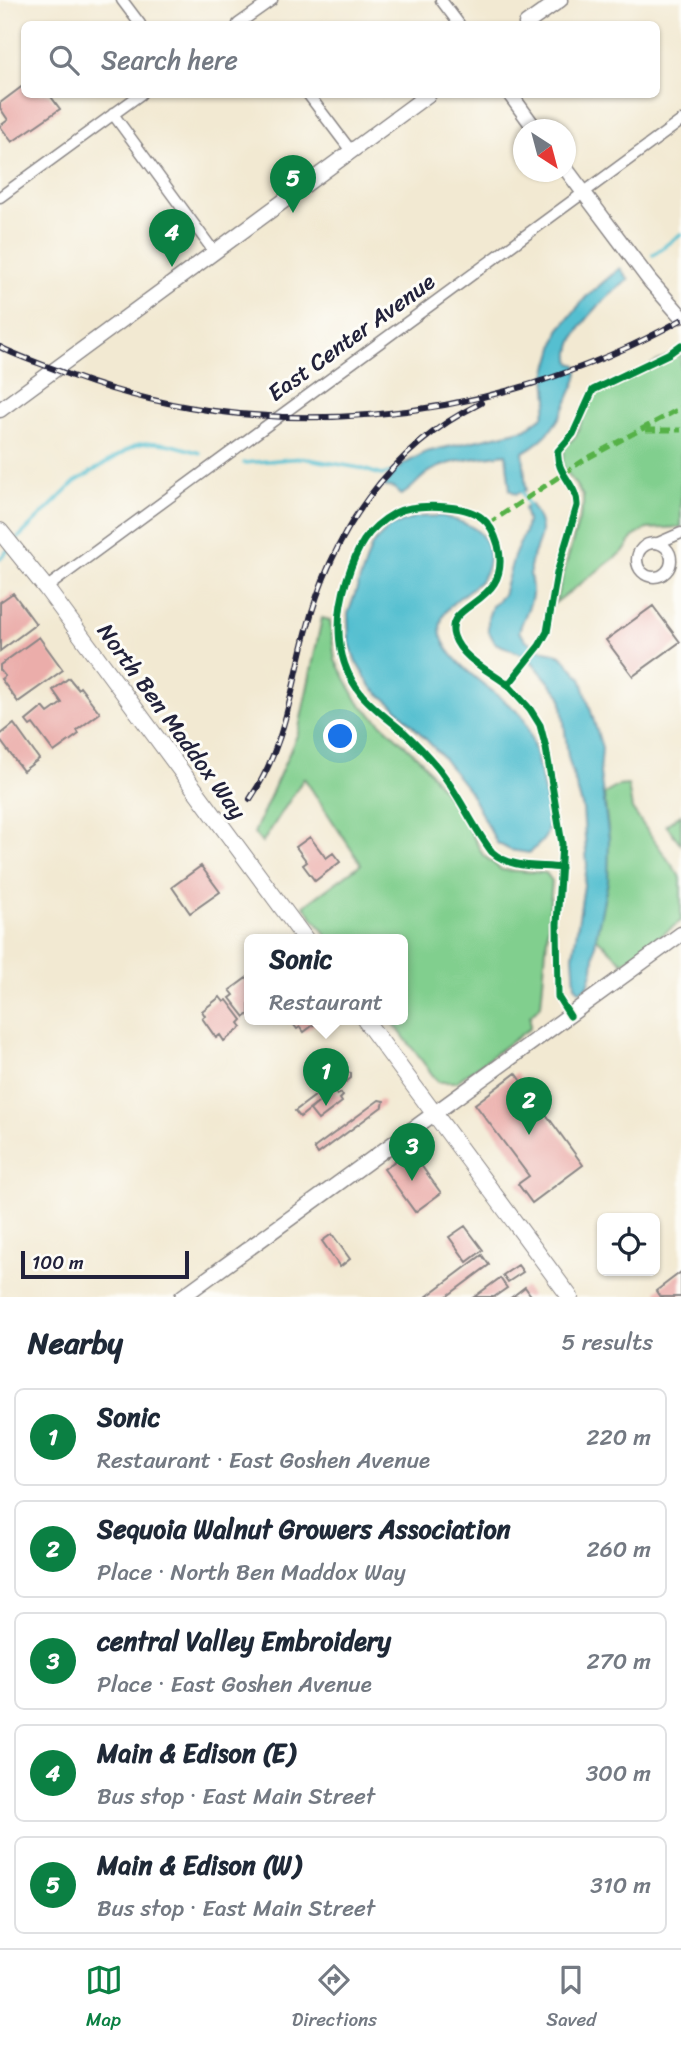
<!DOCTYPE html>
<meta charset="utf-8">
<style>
body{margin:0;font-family:Sriracha,sans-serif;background:#f6f6f7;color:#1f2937}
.controls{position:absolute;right:21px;bottom:21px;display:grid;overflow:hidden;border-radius:10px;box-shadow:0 2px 5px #0004}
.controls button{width:63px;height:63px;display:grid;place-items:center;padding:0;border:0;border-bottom:2px solid #e0e1e3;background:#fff;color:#1f2937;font:35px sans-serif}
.compass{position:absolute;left:513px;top:119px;width:63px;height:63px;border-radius:50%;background:#fff;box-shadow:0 2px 5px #0004;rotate:144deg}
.scale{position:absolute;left:21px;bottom:18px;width:168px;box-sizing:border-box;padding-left:7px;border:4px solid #22223b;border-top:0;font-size:19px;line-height:24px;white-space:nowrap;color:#22223b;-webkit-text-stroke:5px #fdfcf7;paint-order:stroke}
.you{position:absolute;left:341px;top:737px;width:24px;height:24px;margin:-18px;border:5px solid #fff;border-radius:50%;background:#1a73e8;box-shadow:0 0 0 10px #1a73e833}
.badge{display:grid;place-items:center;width:46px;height:46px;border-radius:50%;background:#0b8043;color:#fff;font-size:23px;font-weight:700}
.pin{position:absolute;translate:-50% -58px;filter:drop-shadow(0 2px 4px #0008)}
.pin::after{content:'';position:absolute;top:37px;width:24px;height:21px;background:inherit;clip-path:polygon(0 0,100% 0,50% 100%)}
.popup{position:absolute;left:244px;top:934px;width:164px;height:91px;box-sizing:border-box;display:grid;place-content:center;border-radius:10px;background:#fff;filter:drop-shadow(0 2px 5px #0005);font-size:23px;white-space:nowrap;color:#747a83}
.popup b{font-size:26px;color:#1f2937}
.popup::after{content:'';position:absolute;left:50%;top:100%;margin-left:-14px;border:14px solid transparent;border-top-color:#fff}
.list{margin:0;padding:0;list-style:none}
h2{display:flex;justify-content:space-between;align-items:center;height:91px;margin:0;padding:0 28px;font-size:30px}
h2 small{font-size:23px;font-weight:400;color:#747a83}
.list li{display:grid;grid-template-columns:46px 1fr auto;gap:21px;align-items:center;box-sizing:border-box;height:98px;margin:0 14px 14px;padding:0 14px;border:2px solid #e0e1e3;border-radius:10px}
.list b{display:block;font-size:26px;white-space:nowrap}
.list p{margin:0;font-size:23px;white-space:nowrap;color:#747a83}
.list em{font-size:23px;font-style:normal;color:#747a83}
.icon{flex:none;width:38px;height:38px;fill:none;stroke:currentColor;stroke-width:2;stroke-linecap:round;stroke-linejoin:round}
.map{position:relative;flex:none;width:681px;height:1297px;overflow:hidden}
.search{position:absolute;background:#fff;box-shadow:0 2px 5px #0004;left:21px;right:21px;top:21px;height:77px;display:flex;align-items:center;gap:18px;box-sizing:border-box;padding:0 24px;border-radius:10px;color:#747a83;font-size:26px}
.sheet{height:651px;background:#fff}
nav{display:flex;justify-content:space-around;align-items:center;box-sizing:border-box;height:98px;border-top:2px solid #e0e1e3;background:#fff;font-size:19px;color:#747a83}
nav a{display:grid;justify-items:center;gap:4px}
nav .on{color:#0b8043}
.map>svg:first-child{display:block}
.green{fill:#81cf8e;stroke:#527864;stroke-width:2}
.water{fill:#55bfd0;stroke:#3c7086;stroke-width:2}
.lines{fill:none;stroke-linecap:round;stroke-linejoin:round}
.stream{stroke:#55bfd0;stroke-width:3.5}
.building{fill:#ebadaa}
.minor-casing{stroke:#8a8686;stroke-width:13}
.tertiary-casing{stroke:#8a8686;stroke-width:17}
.secondary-casing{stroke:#8a8686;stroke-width:18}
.minor{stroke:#fff;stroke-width:10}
.tertiary{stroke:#fff;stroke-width:14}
.secondary{stroke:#fff;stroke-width:16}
.rail-casing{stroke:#22223b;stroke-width:6}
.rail{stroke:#fdfcf7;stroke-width:3.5;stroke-dasharray:10;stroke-linecap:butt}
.quiet{stroke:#55b146;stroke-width:5;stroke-dasharray:10 5;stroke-linecap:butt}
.cycleway-casing{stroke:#fdfcf7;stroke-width:11}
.cycleway{stroke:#00873e;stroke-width:7}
.labels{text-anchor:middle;stroke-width:6;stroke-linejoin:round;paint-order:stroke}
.street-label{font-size:23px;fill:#22223b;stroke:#fdfcf7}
</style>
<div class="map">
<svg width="681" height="1297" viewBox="0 0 681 1297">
<rect width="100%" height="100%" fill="#fdfcf7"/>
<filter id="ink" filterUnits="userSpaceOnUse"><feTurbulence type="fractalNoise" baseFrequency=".0143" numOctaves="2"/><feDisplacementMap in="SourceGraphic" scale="14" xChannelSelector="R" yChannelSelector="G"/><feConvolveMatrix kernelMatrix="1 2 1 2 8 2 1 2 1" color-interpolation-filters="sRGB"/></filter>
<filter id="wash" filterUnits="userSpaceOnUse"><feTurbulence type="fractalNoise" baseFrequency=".00686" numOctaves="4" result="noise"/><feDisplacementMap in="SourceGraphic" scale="28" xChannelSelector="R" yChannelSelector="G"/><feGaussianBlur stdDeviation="1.57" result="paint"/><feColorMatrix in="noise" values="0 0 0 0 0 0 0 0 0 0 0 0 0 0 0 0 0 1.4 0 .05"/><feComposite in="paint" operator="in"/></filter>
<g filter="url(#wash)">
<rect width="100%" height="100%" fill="#f2e9d2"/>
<!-- green -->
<path class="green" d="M681 349V527L647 529 633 537 625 550 555 603 583 505V496L562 465 564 447 575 437 593 393 602 387 624 379Z
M322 618 330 620 335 660 358 702 421 760 463 817 483 855 502 870 546 873 552 881 541 1005 530 1016V1028L456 1082H438L391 1020H403V940H330L304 906 361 864 304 778 262 843 254 833 298 733Z
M628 785 632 809 681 878V921L623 963 596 937 608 881 609 839 604 794 618 786Z
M681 814V844L666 825Z"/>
<!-- water -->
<path class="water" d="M620 268 629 280C609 293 562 336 571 363L577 365C580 378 574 384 569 397 560 421 547 439 523 452L526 490 516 494 510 490 506 454C482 458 452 459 431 471 419 477 413 490 401 495L394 488 383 486 404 464 426 452 526 429 543 416 548 400 546 375 559 330 586 297Z
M531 505C551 535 536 539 530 567 529 576 533 586 532 595 530 609 522 619 519 632L526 640 542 650 561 655 581 678 602 748 600 773 609 839 608 881 596 937 593 969 588 986 580 991 575 986 573 956 587 866 583 809 568 757 561 696 533 663 524 655 495 643 488 630V618L492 606 503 595 514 556 525 532 527 521 524 508Z
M442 516C467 523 488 529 489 558 489 566 485 575 479 582 464 596 435 609 441 635 448 662 488 686 508 704 513 708 520 713 523 718 533 734 552 816 547 833 545 841 535 848 529 853L510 850 497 843 469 791 439 753 394 706 372 688 356 662 349 641 348 614 372 545 390 527 415 517Z"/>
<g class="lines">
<!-- stream -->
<path class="stream" d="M653 255 681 234
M244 463 302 458 360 468 381 475 400 471
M520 488 530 509
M15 541 75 482 134 446C154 438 180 447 200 453
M0 559 8 550"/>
</g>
<g id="blocks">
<!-- building -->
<path class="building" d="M24 85V94H49L60 109 12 142 0 126 8 120 0 108V103Z
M13 593 36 624 0 651V602Z
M653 606 680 642 633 676 606 640Z
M39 637 63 670 18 702 1 679 5 676 0 670V665Z
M69 678 78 689 80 687 100 713 77 730 79 734 54 752 33 724 30 726 26 721 43 707 48 713 62 703 53 690Z
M14 724 39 759 23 771 0 740V735Z
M310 837 326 858 333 853 340 862 315 881 303 865 307 862 296 847Z
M201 866 220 892 190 913 172 887Z
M249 976V1014L245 1017 230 998 234 995 230 990Z
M220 997 224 1002 227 1000 242 1020 239 1023 242 1027 224 1041 220 1035 216 1038 202 1018 205 1016 202 1011Z
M290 1020H320L304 1032 300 1027 297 1029Z
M347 1072 351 1073V1078L334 1091 337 1095 341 1093 343 1096 340 1099 342 1102 318 1120 310 1110 319 1102 300 1117 295 1111Z
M516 1073 583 1165 532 1203 518 1184 529 1176 475 1104Z
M379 1100 384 1101 383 1106 318 1154 314 1148Z
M410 1150 441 1193 415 1212 384 1169Z
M465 1226 483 1250 467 1262 449 1237Z
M332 1234 350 1259 340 1267 322 1241Z
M482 1255 489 1265 446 1297H426Z
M518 1265 523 1272 508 1282 503 1275Z
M681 1272V1297H660L656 1291Z
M500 1278 507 1288 494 1297H474Z
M525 1287 532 1297H512Z"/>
</g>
</g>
<g filter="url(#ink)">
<use href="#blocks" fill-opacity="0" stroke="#8a8686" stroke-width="2"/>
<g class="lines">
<!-- minor casing -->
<g class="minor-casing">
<path id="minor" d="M122 0 140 24
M441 0 459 24
M238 24 272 0
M308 94 351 151
M113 114 215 253
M0 197 141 94
M637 560a17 17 0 1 1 34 0a17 17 0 1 1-34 0Z
M658 543 681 533
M46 588 681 121"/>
</g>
<!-- tertiary casing -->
<g class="tertiary-casing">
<path id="tertiary" d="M526 24 560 0
M510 94 536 130
M566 169 650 281 681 316
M0 410 429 94
M182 1297 681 934"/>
</g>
<!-- secondary casing -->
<g class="secondary-casing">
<path id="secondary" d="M0 531 46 588 306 940
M365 1020 570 1297"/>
</g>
<!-- minor -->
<use href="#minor" class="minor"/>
<!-- tertiary -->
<use href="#tertiary" class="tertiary"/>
<!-- secondary -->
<use href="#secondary" class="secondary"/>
<!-- rail casing -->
<g class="rail-casing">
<path id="rail" d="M0 347C17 356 36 362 54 369 255 450 493 426 681 320
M250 799C284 749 291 691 306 633 331 534 389 448 481 403"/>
</g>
<!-- rail -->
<use href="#rail" class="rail"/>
<!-- quiet -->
<path class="quiet" d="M646 430H681
M488 524 584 460 681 408"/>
<!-- cycleway casing -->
<g class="cycleway-casing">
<path id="cycleway" d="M508 685C491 672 461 658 454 636 443 600 513 607 498 545 495 535 490 524 482 518 465 504 415 503 395 513 366 529 357 548 347 579 335 618 334 661 362 695 374 709 391 721 405 733 417 744 428 756 438 768 459 794 472 826 492 852 511 869 538 865 561 868
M570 1016 558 997 557 924 562 844 546 748 540 725 530 709 508 685 539 646 547 632 557 573 577 506C578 485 555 473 558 451L573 434 593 390 670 353 681 345"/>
</g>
<!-- cycleway -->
<use href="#cycleway" class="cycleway"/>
</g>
</g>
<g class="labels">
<!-- street labels -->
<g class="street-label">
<text transform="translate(351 337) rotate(-36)" y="8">East Center Avenue</text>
<text transform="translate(172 721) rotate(54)" y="8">North Ben Maddox Way</text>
</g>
</g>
</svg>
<div class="controls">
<button><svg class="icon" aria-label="locate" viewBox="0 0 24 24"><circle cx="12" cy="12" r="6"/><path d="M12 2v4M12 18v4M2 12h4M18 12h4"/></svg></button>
</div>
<svg class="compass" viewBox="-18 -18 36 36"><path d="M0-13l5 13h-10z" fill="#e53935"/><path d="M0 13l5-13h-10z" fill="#747a83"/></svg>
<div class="scale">100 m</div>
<div class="you"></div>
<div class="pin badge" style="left:326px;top:1106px">1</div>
<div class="popup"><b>Sonic</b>Restaurant</div>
<div class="pin badge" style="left:529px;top:1135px">2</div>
<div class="pin badge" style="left:412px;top:1181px">3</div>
<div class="pin badge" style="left:172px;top:267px">4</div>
<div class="pin badge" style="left:293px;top:213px">5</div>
<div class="search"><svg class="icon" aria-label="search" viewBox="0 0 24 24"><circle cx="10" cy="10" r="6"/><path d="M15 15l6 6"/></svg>Search here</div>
</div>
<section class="sheet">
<h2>Nearby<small>5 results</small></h2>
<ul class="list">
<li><span class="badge">1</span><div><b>Sonic</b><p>Restaurant · East Goshen Avenue</p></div><em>220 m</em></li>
<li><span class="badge">2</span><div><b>Sequoia Walnut Growers Association</b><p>Place · North Ben Maddox Way</p></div><em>260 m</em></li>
<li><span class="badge">3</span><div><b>central Valley Embroidery</b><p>Place · East Goshen Avenue</p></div><em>270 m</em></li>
<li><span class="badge">4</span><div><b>Main &amp; Edison (E)</b><p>Bus stop · East Main Street</p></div><em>300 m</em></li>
<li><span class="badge">5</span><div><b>Main &amp; Edison (W)</b><p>Bus stop · East Main Street</p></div><em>310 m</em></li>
</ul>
</section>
<nav>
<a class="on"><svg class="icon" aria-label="map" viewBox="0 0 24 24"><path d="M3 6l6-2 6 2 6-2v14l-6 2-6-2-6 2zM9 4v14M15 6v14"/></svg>Map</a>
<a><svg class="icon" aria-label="directions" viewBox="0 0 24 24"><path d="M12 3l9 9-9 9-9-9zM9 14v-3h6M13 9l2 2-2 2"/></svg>Directions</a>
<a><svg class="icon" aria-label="saved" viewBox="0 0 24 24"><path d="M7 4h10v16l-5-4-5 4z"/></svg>Saved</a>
</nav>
